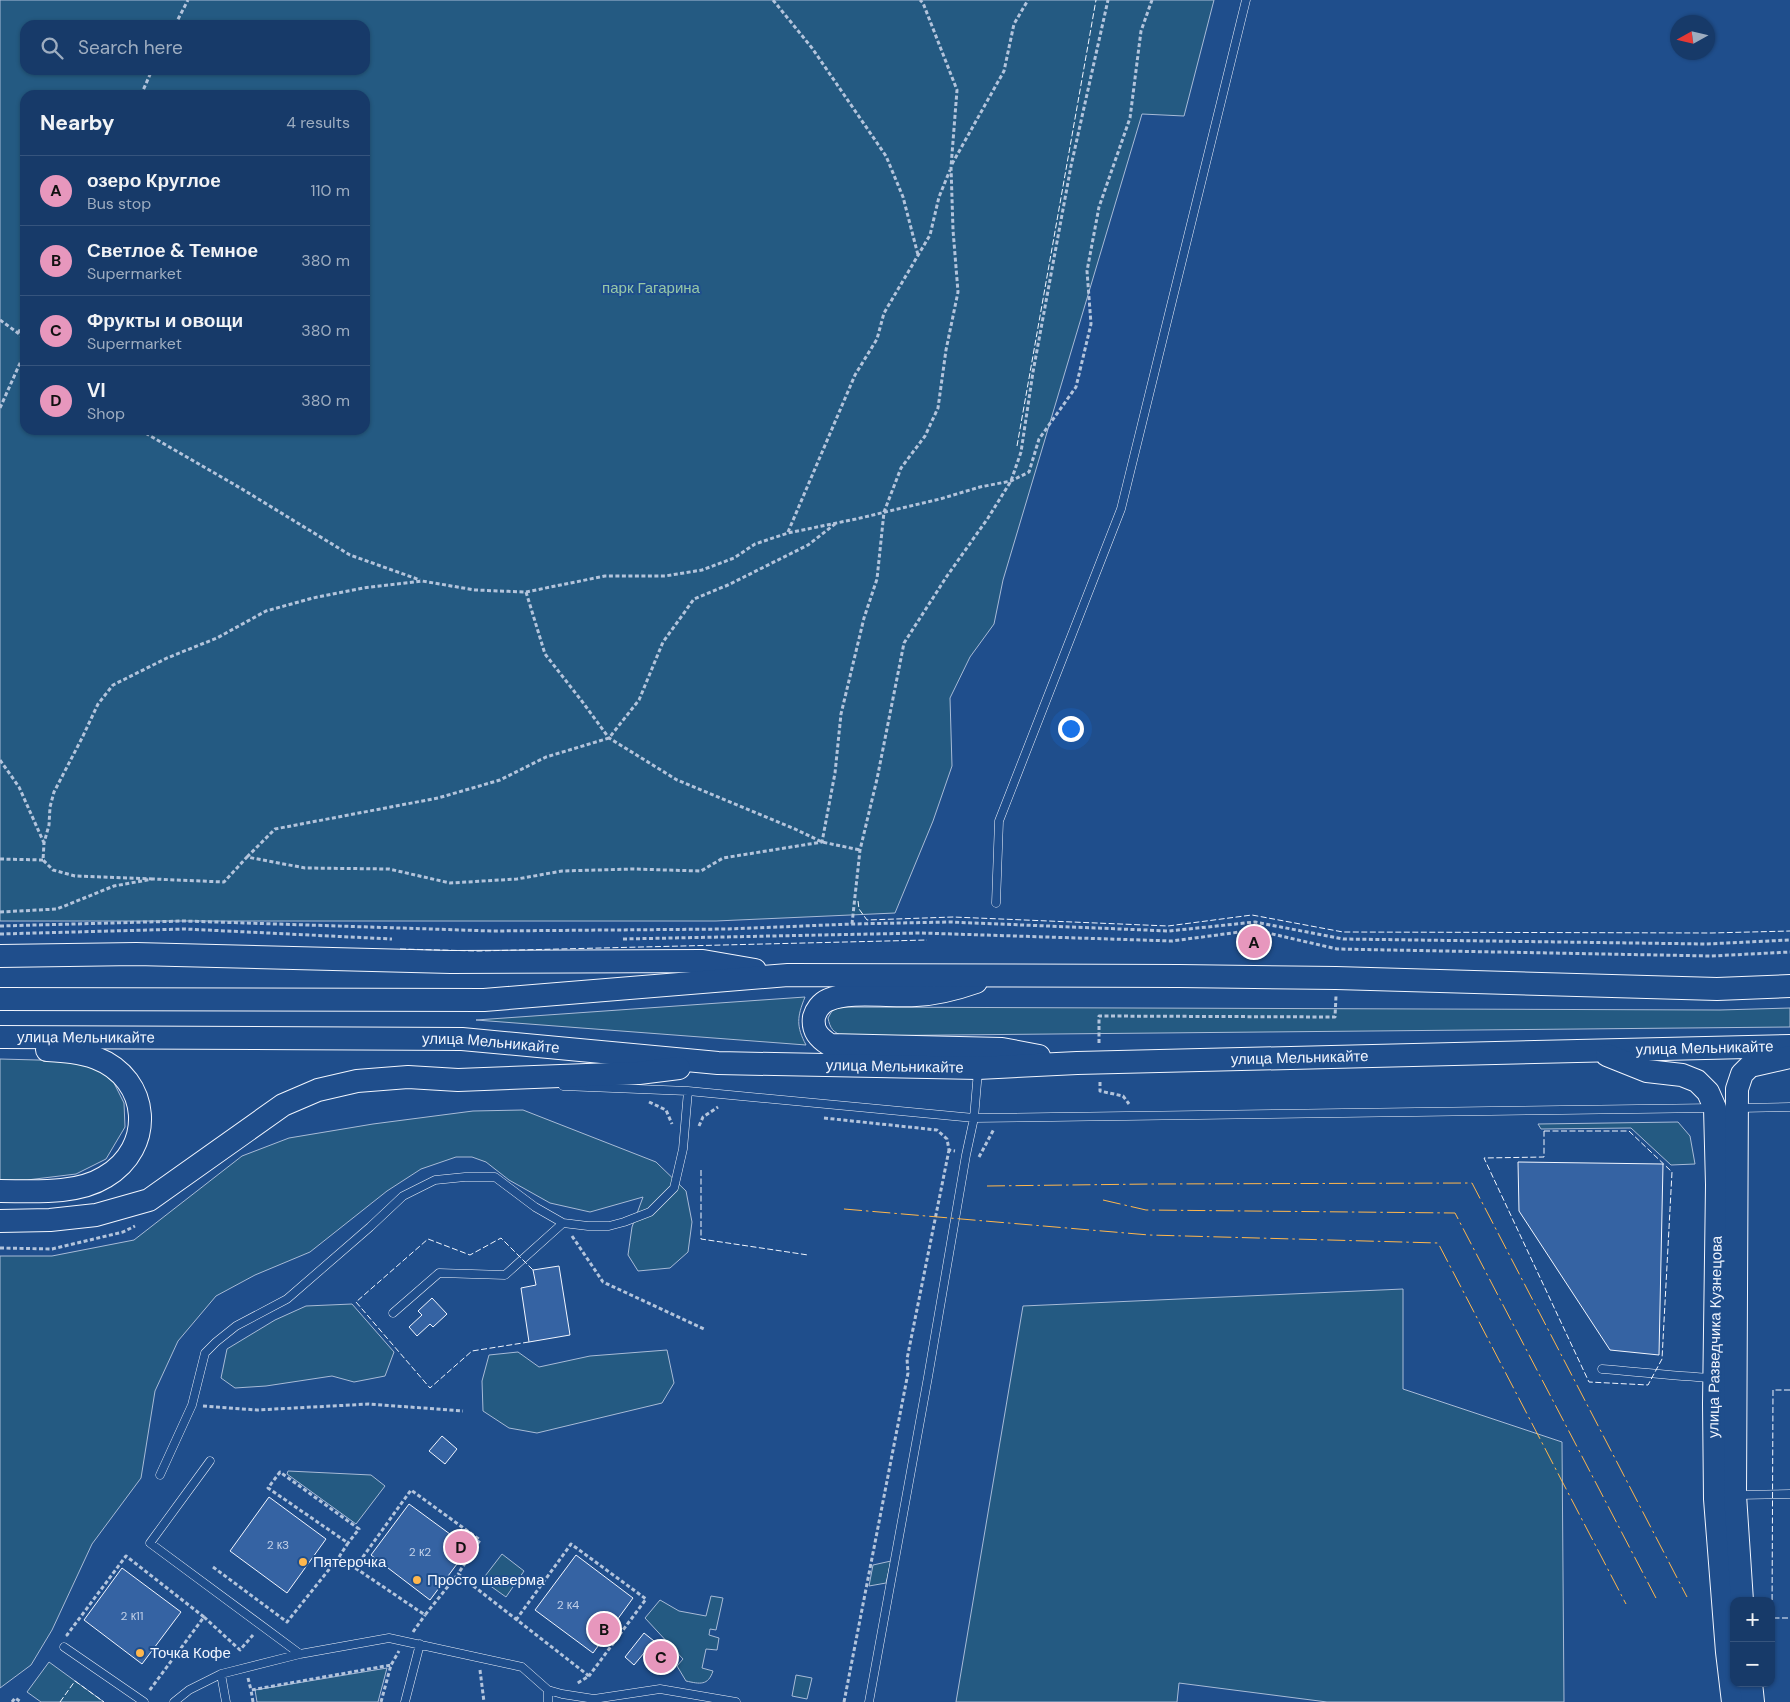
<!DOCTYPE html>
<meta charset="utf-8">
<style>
body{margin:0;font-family:"DM Sans",sans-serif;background:#244571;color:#f1f3f6}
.controls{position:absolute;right:15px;bottom:15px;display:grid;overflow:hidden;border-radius:10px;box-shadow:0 1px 4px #0004}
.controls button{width:45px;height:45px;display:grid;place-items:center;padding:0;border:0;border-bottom:1px solid #36547d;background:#173a69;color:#f1f3f6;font:25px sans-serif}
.compass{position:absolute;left:1670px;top:15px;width:45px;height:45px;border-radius:50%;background:#173a69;box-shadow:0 1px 4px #0004;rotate:262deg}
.you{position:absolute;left:1070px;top:728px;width:18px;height:18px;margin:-12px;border:4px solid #fff;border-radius:50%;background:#1a73e8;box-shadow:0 0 0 8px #1a73e833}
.badge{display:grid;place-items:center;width:32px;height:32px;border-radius:50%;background:#e797bd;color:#111;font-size:16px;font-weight:700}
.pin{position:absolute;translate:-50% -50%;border:2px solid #fff;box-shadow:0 1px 5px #0006}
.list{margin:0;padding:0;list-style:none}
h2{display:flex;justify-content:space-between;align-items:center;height:65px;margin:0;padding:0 20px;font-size:21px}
h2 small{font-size:16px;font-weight:400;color:#9eadc0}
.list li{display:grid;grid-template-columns:32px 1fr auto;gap:15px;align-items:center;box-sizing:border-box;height:70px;padding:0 20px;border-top:1px solid #36547d}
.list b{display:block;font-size:19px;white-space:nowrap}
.list p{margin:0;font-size:16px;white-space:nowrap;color:#9eadc0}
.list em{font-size:16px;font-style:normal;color:#9eadc0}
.icon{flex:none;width:28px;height:28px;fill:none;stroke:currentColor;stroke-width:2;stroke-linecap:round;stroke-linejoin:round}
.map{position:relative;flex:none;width:1790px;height:1702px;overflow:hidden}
.search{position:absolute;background:#173a69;box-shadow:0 1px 4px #0004;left:20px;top:20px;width:350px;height:55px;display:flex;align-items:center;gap:12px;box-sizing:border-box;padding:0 18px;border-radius:15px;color:#9eadc0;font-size:19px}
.panel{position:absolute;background:#173a69;box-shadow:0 1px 4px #0004;left:20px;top:90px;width:350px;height:345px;border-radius:15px}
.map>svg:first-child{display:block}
.green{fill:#245a82;stroke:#a8bbd7;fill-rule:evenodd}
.building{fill:#3563a3;stroke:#f2f6ff}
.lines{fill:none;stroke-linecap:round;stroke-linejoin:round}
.service-casing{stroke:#f2f6ff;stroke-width:9}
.secondary-casing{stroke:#f2f6ff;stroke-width:24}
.path{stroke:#b3c4dc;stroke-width:3;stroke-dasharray:4 2.5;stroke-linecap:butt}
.service{stroke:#1f4e8c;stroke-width:8}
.secondary{stroke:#1f4e8c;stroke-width:22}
.fence{stroke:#f2f6ff;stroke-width:1;stroke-dasharray:6 2.5;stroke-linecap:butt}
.power{stroke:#ffb74d;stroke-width:1;stroke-dasharray:18 4 2.5 4;stroke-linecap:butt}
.poi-dot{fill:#ffb74d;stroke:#1f4e8c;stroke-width:2}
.labels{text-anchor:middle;stroke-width:4;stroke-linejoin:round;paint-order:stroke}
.number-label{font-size:12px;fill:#c3d1e8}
.park-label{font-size:15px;fill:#97c8a6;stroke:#1f4e8c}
.street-label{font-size:15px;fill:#f2f6ff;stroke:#1f4e8c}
.poi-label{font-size:15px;fill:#f2f6ff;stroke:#1f4e8c;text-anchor:start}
</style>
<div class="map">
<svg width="1790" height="1702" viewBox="0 0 1790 1702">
<rect width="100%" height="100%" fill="#1f4e8c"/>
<!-- green -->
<path class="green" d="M0 0H1214L1184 116 1142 114 1003 580 994 624 970 657 950 698 952 766 933 821 895 913 716 921H0ZM25 25H365V70H25ZM25 95H365V430H25Z
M805 997C797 1017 796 1026 806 1045L476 1020Z
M840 1007 1720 1010 1790 1008V1027L844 1036C833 1033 830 1028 828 1018L832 1011Z
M0 1059 75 1061 97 1068 114 1083 124 1103 125 1127 106 1159 76 1174 27 1180H0Z
M523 1110 656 1162 686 1191 692 1222 688 1252 670 1268 638 1271 628 1255 632 1227 643 1197 590 1212 550 1203 509 1180 486 1162 472 1157H456L421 1169 387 1191 310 1252 255 1275 216 1296 178 1341 155 1391 141 1478 92 1544 52 1630 31 1665 0 1688V1256H52L134 1240 242 1156 289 1138 373 1124 473 1111Z
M1678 1122 1690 1136 1695 1164 1671 1165 1631 1128 1541 1129 1538 1124Z
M1403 1289V1389L1562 1442 1564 1702H1327L1179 1683 1177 1702H956L1023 1306Z
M352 1304 394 1352 385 1376 354 1382 332 1376 266 1386 235 1388 221 1378 227 1349 275 1320 306 1306Z
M667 1350 674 1383 662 1403 537 1433 509 1428 483 1411 482 1381 489 1355 518 1352 539 1367 590 1356Z
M288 1471 371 1475 385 1486 356 1524 287 1474Z
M502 1554 524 1571 506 1597 482 1580Z
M891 1561 886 1583 869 1586 873 1565Z
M711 1596 723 1598 716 1630 710 1629 709 1635 719 1638 717 1650 706 1649 702 1668 713 1671C708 1686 700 1684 686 1681L677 1666 683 1659 645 1618 660 1600 679 1611 706 1616Z
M49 1662 104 1702H41L27 1692Z
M387 1668 378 1702H257L255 1690Z
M796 1675 812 1678 807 1699 792 1696Z"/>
<!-- building -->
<path class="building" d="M1518 1162 1663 1164 1659 1355 1610 1350 1519 1211Z
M559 1266 570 1335 529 1342 521 1288 536 1285 533 1270Z
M432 1298 447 1314 433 1327 430 1324 417 1336 409 1327 422 1315 418 1311Z
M442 1436 457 1449 445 1464 429 1451Z
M269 1497 326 1539 287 1593 230 1551Z
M409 1504 469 1548 430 1600 371 1555Z
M576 1555 633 1598 593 1653 535 1610Z
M122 1568 181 1612 142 1664 84 1620Z
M644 1633 654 1641 634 1665 625 1657Z
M662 1649 669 1657 661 1664 654 1655Z"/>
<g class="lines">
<!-- service casing -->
<g class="service-casing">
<path id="service" d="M996 903 999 821 1121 509 1246 0
M563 1086 688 1091 974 1118 1713 1108
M1740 1108 1790 1107
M393 1313 439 1273 505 1275 563 1223
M1602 1369C1639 1372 1676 1376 1713 1378
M210 1461 150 1543 300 1654
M160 1475 192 1405 205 1353 216 1342 236 1326 287 1299 370 1227 403 1196 435 1180 465 1177H495L535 1207 563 1223 588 1226H609L624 1222 650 1212 674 1188 683 1149 688 1091
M1737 1495 1790 1494
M64 1647 144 1702
M221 1674 226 1702
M548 1690V1702
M174 1702 189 1690 221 1674 300 1654 389 1638 522 1667 548 1690 562 1694 594 1699 660 1689 736 1702
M405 1702 420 1644
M869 1702 928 1377 966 1155 974 1118 978 1071"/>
</g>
<!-- secondary casing -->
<g class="secondary-casing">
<g id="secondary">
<path d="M0 956 136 954 451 962 703 961 755 970"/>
<path d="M976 982C956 989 937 994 916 995 892 997 849 990 828 1000 821 1003 816 1010 814 1017 812 1031 819 1038 830 1045L1002 1049 1039 1056"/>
<path d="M0 999 484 1000 788 975 1180 976 1336 978 1717 989 1790 986"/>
<path id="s1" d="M0 1037 462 1039 718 1063 978 1068 1077 1063 1790 1046"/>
<path d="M1607 1055 1647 1071 1682 1075 1697 1081 1708 1092 1715 1108 1717 1185 1714 1404 1715 1499 1727 1652 1733 1702"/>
<path d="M0 1191C32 1191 76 1195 105 1177 155 1148 151 1079 96 1058 80 1052 63 1051 47 1050"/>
<path d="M0 1221 50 1220 96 1215 149 1200 283 1105 318 1090 357 1081 408 1077 458 1080 639 1073 679 1068"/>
<path d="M1742 1601 1735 1495 1737 1089 1742 1074 1750 1066 1790 1057"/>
<path d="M1751 1683 1753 1702"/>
</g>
</g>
<!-- path -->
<path class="path" d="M773 0 812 48 886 156 903 197 918 255
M175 25 188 0
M141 95 152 70
M952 164 1004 71 1014 24 1028 0
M0 320 18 333 25 340
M18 333 25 322
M0 408 25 352
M140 430 242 489 350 555 420 580
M788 532 855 375 877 339 884 313 930 235 939 197 950 170
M526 592 545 654 581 700 609 738 677 780 795 829 822 842 860 850
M0 760 19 787 44 843
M247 857 275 829 438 798 500 780 546 757 609 738 639 700 663 642 694 599 728 585 808 545 835 524
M0 859 43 860
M153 879 75 876 53 870 43 860 44 843 49 825 50 807 54 792 82 738 98 704 113 685 167 658 217 638 266 611 313 598 363 588 422 581 475 590 526 592 605 576H665L702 570 734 558 755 544 788 533 856 519 940 499 980 487 1011 481 1029 472 1039 439 1076 387 1091 324 1087 271 1099 207 1130 118 1141 31 1152 0
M0 912 57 909 114 886 153 879 224 882 247 857 305 868 389 869 450 883 517 879 562 871 633 869 701 871 723 858 822 842 835 773 841 714 864 618 877 579 884 512 901 468 925 436 938 408 946 350 958 292 953 230 951 167 957 90 923 3 920 0
M852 924 860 850 877 779 904 643 947 576 988 518 1011 481 1021 452 1033 372 1071 166 1108 0
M0 926 184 921 492 931 728 929 852 924 950 922 1169 931 1255 922 1343 939 1706 944 1790 940
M0 934 185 929 392 939
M623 939 921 933 1172 941 1255 930 1337 949 1711 956 1790 952
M1099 1043V1016L1335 1017 1336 996
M1100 1082V1091L1123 1096 1129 1104
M649 1102 666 1110 672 1124
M824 1118 937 1130 947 1139 949 1150 955 1151
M699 1126 703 1117 718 1107
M979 1157 994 1129
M572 1236 603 1282 704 1329
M0 1248 52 1249 123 1232 135 1226
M203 1406 257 1410 369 1404 463 1411
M339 1557 348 1543 268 1488 280 1472 359 1529 348 1543
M213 1567 287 1622 339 1557 425 1615 458 1574 589 1676 576 1684
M355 1568 411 1490 480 1540 458 1574
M204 1617 240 1650 253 1635
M516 1620 571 1544 646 1599 589 1676
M413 1632 425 1615
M68 1636 67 1635 126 1556 204 1617 149 1691
M480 1670 484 1702
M248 1678 251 1690
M12 1702 15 1698 21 1702
M253 1702 251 1690 391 1665
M381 1702 391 1665 399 1651
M844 1702 908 1373 907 1359 949 1150"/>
<!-- service -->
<use href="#service" class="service"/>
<!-- secondary -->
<use href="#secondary" class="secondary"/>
<!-- fence -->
<path class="fence" d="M1017 446 1096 0
M858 901 859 909 867 920 953 917 1168 926 1252 915 1343 932 1711 933 1790 931
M400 949 478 951 927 940
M1544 1131H1629L1672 1172 1662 1359 1648 1385 1589 1382 1484 1158 1544 1157Z
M701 1170V1239L808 1255
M529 1342 472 1351 430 1388 356 1302 428 1239 470 1255 501 1238 533 1270
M1790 1390H1773L1772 1618H1790
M60 1702 75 1681 104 1702"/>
<!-- power -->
<path class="power" d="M987 1186 1151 1184 1472 1183 1687 1597
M1103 1200 1146 1210 1455 1213 1657 1600
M844 1209 1149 1235 1438 1243 1626 1604"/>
</g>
<!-- markers -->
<g class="poi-dot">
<circle cx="303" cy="1562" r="5"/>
<circle cx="417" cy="1580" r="5"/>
<circle cx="140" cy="1653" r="5"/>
</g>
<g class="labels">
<!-- number labels -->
<g class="number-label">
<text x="278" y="1549">2 к3</text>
<text x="420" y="1556">2 к2</text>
<text x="568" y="1609">2 к4</text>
<text x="132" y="1620">2 к11</text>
</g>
<!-- park labels -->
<g class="park-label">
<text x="651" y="293">парк Гагарина</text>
</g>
<!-- street labels -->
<g class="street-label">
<text dy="5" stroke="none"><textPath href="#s1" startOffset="86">улица Мельникайте</textPath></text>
<text dy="5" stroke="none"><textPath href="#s1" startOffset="491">улица Мельникайте</textPath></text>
<text dy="5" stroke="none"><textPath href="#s1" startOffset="1706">улица Мельникайте</textPath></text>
<text dy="5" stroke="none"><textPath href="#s1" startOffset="1301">улица Мельникайте</textPath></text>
<text dy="5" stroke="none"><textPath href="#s1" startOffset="896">улица Мельникайте</textPath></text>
<text transform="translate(1715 1337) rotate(-89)" y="5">улица Разведчика Кузнецова</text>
</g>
<!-- poi labels -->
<g class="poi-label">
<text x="313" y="1567">Пятерочка</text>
<text x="427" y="1585">Просто шаверма</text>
<text x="150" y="1658">Точка Кофе</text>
</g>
</g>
</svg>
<div class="controls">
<button>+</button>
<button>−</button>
</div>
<svg class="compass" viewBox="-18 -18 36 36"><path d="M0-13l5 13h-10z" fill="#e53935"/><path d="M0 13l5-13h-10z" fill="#9eadc0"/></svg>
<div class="you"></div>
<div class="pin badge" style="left:1254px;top:942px">A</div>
<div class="pin badge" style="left:604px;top:1629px">B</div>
<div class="pin badge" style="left:661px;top:1657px">C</div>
<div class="pin badge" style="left:461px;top:1547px">D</div>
<div class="search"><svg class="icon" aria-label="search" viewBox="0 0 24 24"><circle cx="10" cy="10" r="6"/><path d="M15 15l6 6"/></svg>Search here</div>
<section class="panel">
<h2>Nearby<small>4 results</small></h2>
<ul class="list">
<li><span class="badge">A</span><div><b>озеро Круглое</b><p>Bus stop</p></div><em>110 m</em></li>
<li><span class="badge">B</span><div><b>Светлое &amp; Темное</b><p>Supermarket</p></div><em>380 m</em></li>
<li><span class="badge">C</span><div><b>Фрукты и овощи</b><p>Supermarket</p></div><em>380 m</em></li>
<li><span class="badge">D</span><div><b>Vl</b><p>Shop</p></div><em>380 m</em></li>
</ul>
</section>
</div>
